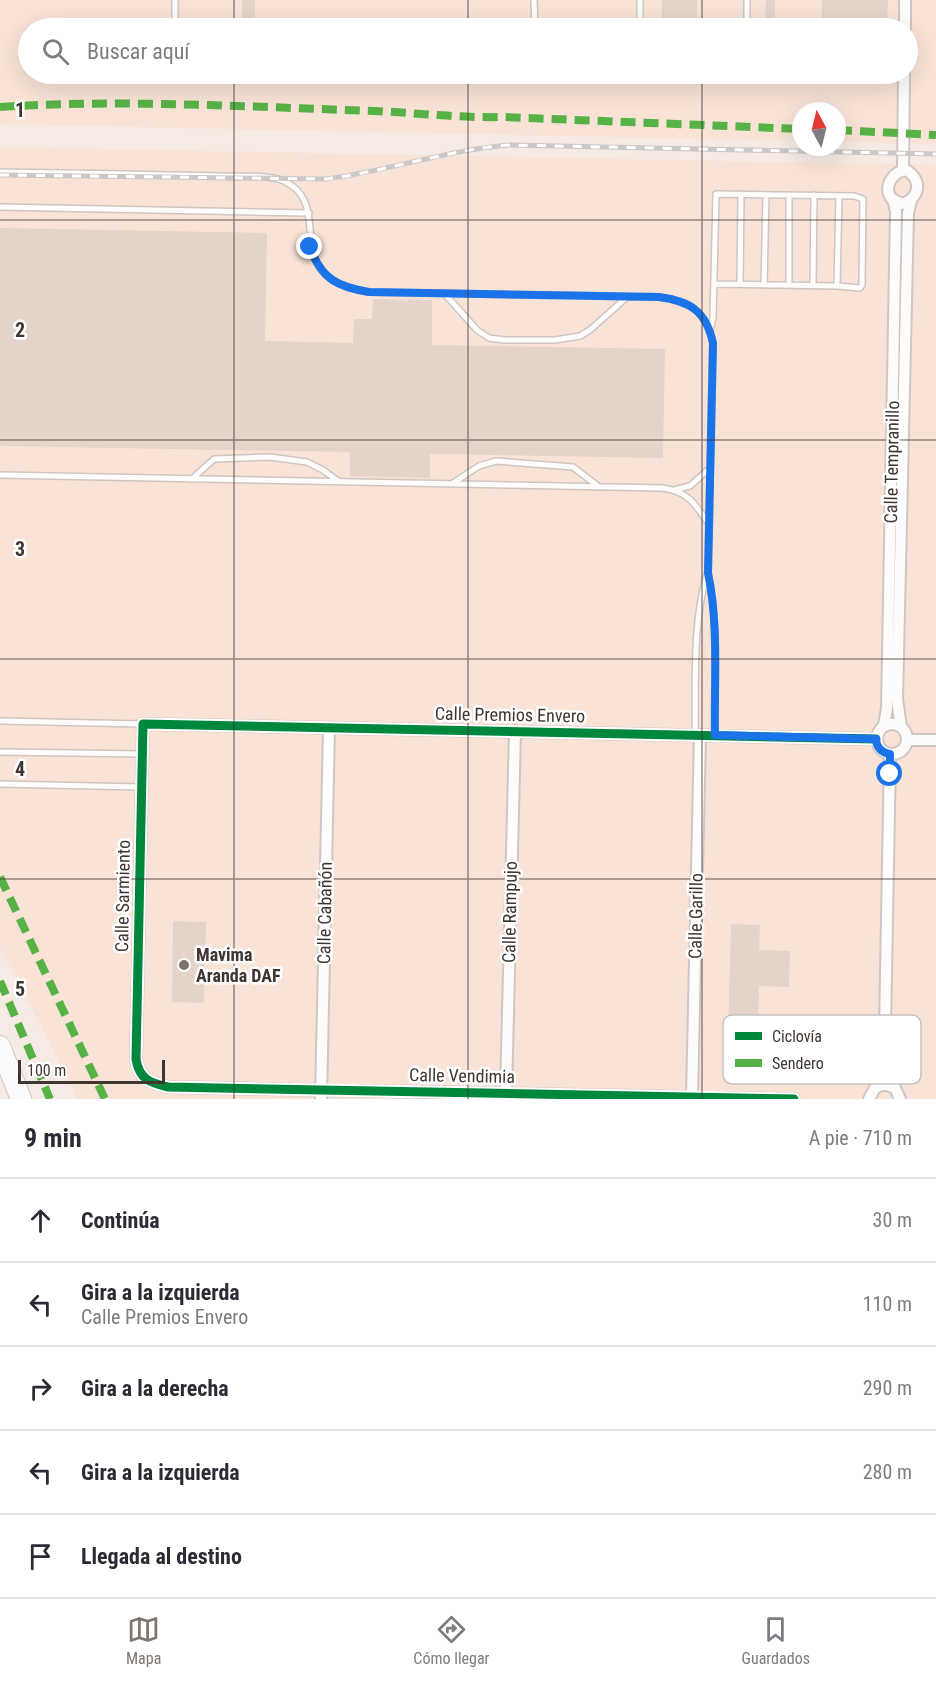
<!DOCTYPE html>
<html lang="es">
<meta charset="utf-8">
<style>
body{margin:0;font-family:"Roboto Condensed",sans-serif;background:#f2f2f3;color:#2b2b33}
.compass{position:absolute;left:792px;top:102px;width:54px;height:54px;border-radius:50%;background:#fff;box-shadow:0 6px 24px #0002;rotate:353deg}
.scale{position:absolute;left:18px;bottom:15px;width:147px;box-sizing:border-box;padding-left:6px;border:3px solid #3f3632;border-top:0;font-size:16px;line-height:21px;white-space:nowrap;color:#3f3632;-webkit-text-stroke:4px #fff;paint-order:stroke}
.stop{position:absolute;width:18px;height:18px;margin:-14px;border:4px solid #1a73e8;border-radius:50%;background:#fff}
.stop.end{background:#1a73e8;border-color:#fff;box-shadow:0 2px 6px #0008}
.list{margin:0;padding:0;list-style:none}
h2{display:flex;justify-content:space-between;align-items:center;height:78px;margin:0;padding:0 24px;font-size:26px}
h2 small{font-size:20px;font-weight:400;color:#7c7c81}
.list li{display:grid;grid-template-columns:39px 1fr auto;gap:18px;align-items:center;box-sizing:border-box;height:84px;padding:0 24px;border-top:2px solid #e1e1e2}
.list b{display:block;font-size:22px;white-space:nowrap}
.list p{margin:0;font-size:20px;white-space:nowrap;color:#7c7c81}
.list em{font-size:20px;font-style:normal;color:#7c7c81}
.icon{flex:none;width:33px;height:33px;fill:none;stroke:currentColor;stroke-width:2;stroke-linecap:round;stroke-linejoin:round}
.map{position:relative;flex:none;width:936px;height:1099px;overflow:hidden}
.search{position:absolute;background:#fff;box-shadow:0 6px 24px #0002;left:18px;right:18px;top:18px;height:66px;display:flex;align-items:center;gap:15px;box-sizing:border-box;padding:0 21px;border-radius:33px;color:#7c7c81;font-size:22px}
.sheet{height:498px;background:#fff}
nav{display:flex;justify-content:space-around;align-items:center;box-sizing:border-box;height:84px;border-top:2px solid #e1e1e2;background:#fff;font-size:16px;color:#7c7c81}
nav a{display:grid;justify-items:center;gap:3px}
nav .on{color:#7f7570}
.map>svg:first-child{display:block}
.built{fill:#f9e3d7;fill-rule:evenodd}
.building{fill:#e5d4ca}
.lines{fill:none;stroke-linecap:round;stroke-linejoin:round}
.service-casing{stroke:#cfc6c1;stroke-width:8}
.minor-casing{stroke:#cfc6c1;stroke-width:14}
.motorway-casing{stroke:#cfc6c1;stroke-width:22}
.service{stroke:#fefcfb;stroke-width:5}
.minor{stroke:#fefcfb;stroke-width:10}
.motorway{stroke:#fefcfb;stroke-width:20}
.rail-casing{stroke:#ccc8c6;stroke-width:5}
.rail{stroke:#fff;stroke-width:3;stroke-dasharray:9;stroke-linecap:butt}
.quiet{stroke:#57b246;stroke-width:8;stroke-dasharray:15 8;stroke-linecap:butt}
.cycleway-casing{stroke:#fff;stroke-width:13}
.cycleway{stroke:#00873e;stroke-width:9}
.route{stroke:#1a73e8;stroke-width:8}
.grid{fill:none;stroke:#3f3632;stroke-width:1.5;stroke-opacity:0.55}
.poi-dot{fill:#7f7570;stroke:#fff;stroke-width:2}
.labels{text-anchor:middle;stroke-width:5;stroke-linejoin:round;paint-order:stroke}
.street-label{font-size:18px;fill:#3f3632;stroke:#fff}
.poi-label{font-size:18px;font-weight:bold;fill:#3f3632;stroke:#fff;text-anchor:start}
.key{fill:#fff;stroke:#c5c3c2;stroke-width:1.5}
.key-label{font-size:16px;fill:#3f3632}
.grid-label{font-size:20px;text-anchor:middle;font-weight:bold;fill:#3f3632;stroke:#fff;stroke-width:5;stroke-linejoin:round;paint-order:stroke}
</style>
<div class="map">
<svg width="936" height="1099" viewBox="0 0 936 1099">
<rect width="100%" height="100%" fill="#f6eae4"/>
<!-- built -->
<path class="built" d="M0 0H936V144L837 142V111H801V141L0 124ZM28 28H908V74H28Z
M0 147 936 165V1099H78L0 947Z"/>
<!-- building -->
<path class="building" d="M242 0H255V28H242Z
M662 0H697V28H662Z
M766 0H775V21H765Z
M822 0H888L887 28H822Z
M0 228 267 233 265 341 353 343 354 319H372L373 299 432 300V345L665 349 663 458 430 454V478L350 476V452L0 446Z
M173 921 206 922 204 1003 172 1002Z
M731 924 760 925 759 950 790 951 789 987 759 986 757 1069 727 1068Z"/>
<g class="lines">
<!-- service casing -->
<g class="service-casing">
<path id="service" d="M534 0 535 28
M175 28V0
M640 28V0
M747 28V0
M505 74 725 77 733 74
M0 172C73 173 147 174 220 176 238 177 269 174 284 181 338 206 274 279 369 292L659 297C690 301 706 311 713 343L708 573C719 625 714 681 715 735
M0 207 309 213
M740 284 741 194
M764 285 766 195
M789 285V195
M813 285 814 195
M837 286 839 196
M444 293 477 330 489 338 504 340H555L580 336 590 330 627 297
M710 330 713 318 716 194 854 196 863 199 862 285 860 288 837 286 714 284
M0 475 662 488C688 491 695 504 709 524
M192 479 214 459 270 457 307 462 323 470 338 481
M453 483 479 466 496 461 573 467 599 487
M674 490 690 486 710 468
M0 721 142 724
M695 735C696 682 692 625 707 574
M0 752 142 754
M0 784 141 787"/>
</g>
<!-- minor casing -->
<g class="minor-casing">
<path id="minor" d="M905 28V0
M906 170C923 180 920 199 901 204 901 203 893 200 892 199 882 188 893 171 906 170Z
M903 171 904 74
M877 739a15 15 0 1 1 30 0a15 15 0 1 1-30 0Z
M884 725 887 708 896 212 893 199
M901 727 897 699 908 213 911 201
M907 740H936
M884 1084 890 754
M506 1093 515 731
M692 1097 700 735
M321 1099 329 728
M794 1099 168 1087C150 1083 139 1079 136 1059L143 724 876 739
M869 1099 875 1088 884 1084 895 1088 900 1099"/>
</g>
<!-- motorway casing -->
<g class="motorway-casing">
<path id="motorway" d="M0 1046 21 1099"/>
</g>
<!-- service -->
<use href="#service" class="service"/>
<!-- minor -->
<use href="#minor" class="minor"/>
<!-- motorway -->
<use href="#motorway" class="motorway"/>
<!-- rail casing -->
<g class="rail-casing">
<path id="rail" d="M0 175 326 179C388 171 447 150 509 145L936 154"/>
</g>
<!-- rail -->
<use href="#rail" class="rail"/>
<!-- quiet -->
<path class="quiet" d="M0 107C125 99 250 107 375 111 418 113 460 118 503 117L801 129
M837 130 936 135
M0 877 105 1099
M0 981 50 1099"/>
<!-- cycleway casing -->
<g class="cycleway-casing">
<path id="cycleway" d="M794 1099 168 1087C150 1083 139 1079 136 1059L143 724 876 739"/>
</g>
<!-- cycleway -->
<use href="#cycleway" class="cycleway"/>
</g>
<g class="lines">
<!-- route -->
<path class="route" d="M310 247C321 279 338 287 369 292L659 297C690 301 706 311 713 343L708 573C719 625 714 682 715 735L876 739C876 747 882 753 890 754V774"/>
</g>
<!-- grid -->
<path class="grid" d="M234 0V28M468 0V28M702 0V28M234 74V1099M468 74V1099M702 74V1099M0 220H936M0 440H936M0 659H936M0 879H936"/>
<!-- markers -->
<circle class="poi-dot" cx="184" cy="965" r="6"/>
<g class="labels">
<!-- street labels -->
<g class="street-label">
<text transform="translate(892 462) rotate(-89)" y="6">Calle Tempranillo</text>
<text transform="translate(510 715) rotate(1)" y="6">Calle Premios Envero</text>
<text transform="translate(123 896) rotate(-89)" y="6">Calle Sarmiento</text>
<text transform="translate(510 912) rotate(-89)" y="6">Calle Rampujo</text>
<text transform="translate(325 913) rotate(-89)" y="6">Calle Cabañón</text>
<text transform="translate(696 916) rotate(-89)" y="6">Calle Garillo</text>
<text transform="translate(462 1076) rotate(1)" y="6">Calle Vendimia</text>
</g>
<!-- poi labels -->
<g class="poi-label">
<text x="196" y="961">Mavima<tspan x="196" dy="21">Aranda DAF</tspan></text>
</g>
</g>
<!-- legend -->
<rect x="723" y="1015" width="198" height="69" rx="9" class="key"/>
<rect x="735" y="1032" width="27" height="8" fill="#00873e"/>
<rect x="735" y="1059" width="27" height="8" fill="#57b246"/>
<g class="key-label">
<text x="772" y="1042">Ciclovía</text>
<text x="772" y="1069">Sendero</text>
</g>
<g class="grid-label">
<text x="20" y="117">1</text>
<text x="20" y="337">2</text>
<text x="20" y="556">3</text>
<text x="20" y="776">4</text>
<text x="20" y="996">5</text>
</g>
</svg>
<svg class="compass" viewBox="-18 -18 36 36"><path d="M0-13l5 13h-10z" fill="#e53935"/><path d="M0 13l5-13h-10z" fill="#7c7c81"/></svg>
<div class="scale">100 m</div>
<div class="stop" style="left:890px;top:774px"></div>
<div class="stop end" style="left:310px;top:247px"></div>
<div class="search"><svg class="icon" aria-label="search" viewBox="0 0 24 24"><circle cx="10" cy="10" r="6"/><path d="M15 15l6 6"/></svg>Buscar aquí</div>
</div>
<section class="sheet">
<h2>9 min<small>A pie · 710 m</small></h2>
<ul class="list">
<li><svg class="icon" aria-label="ahead" viewBox="0 0 24 24"><path d="M12 20V5M6 11l6-6 6 6"/></svg><div><b>Continúa</b></div><em>30 m</em></li>
<li><svg class="icon" aria-label="left" viewBox="0 0 24 24"><path d="M17 20v-9H6M10 6l-5 5 5 5"/></svg><div><b>Gira a la izquierda</b><p>Calle Premios Envero</p></div><em>110 m</em></li>
<li><svg class="icon" aria-label="right" viewBox="0 0 24 24"><path d="M7 20v-9h11M14 6l5 5-5 5"/></svg><div><b>Gira a la derecha</b></div><em>290 m</em></li>
<li><svg class="icon" aria-label="left" viewBox="0 0 24 24"><path d="M17 20v-9H6M10 6l-5 5 5 5"/></svg><div><b>Gira a la izquierda</b></div><em>280 m</em></li>
<li><svg class="icon" aria-label="arrive" viewBox="0 0 24 24"><path d="M6 21V4h12l-3 4 3 4H6"/></svg><div><b>Llegada al destino</b></div></li>
</ul>
</section>
<nav>
<a class="on"><svg class="icon" aria-label="map" viewBox="0 0 24 24"><path d="M3 6l6-2 6 2 6-2v14l-6 2-6-2-6 2zM9 4v14M15 6v14"/></svg>Mapa</a>
<a><svg class="icon" aria-label="directions" viewBox="0 0 24 24"><path d="M12 3l9 9-9 9-9-9zM9 14v-3h6M13 9l2 2-2 2"/></svg>Cómo llegar</a>
<a><svg class="icon" aria-label="saved" viewBox="0 0 24 24"><path d="M7 4h10v16l-5-4-5 4z"/></svg>Guardados</a>
</nav>
